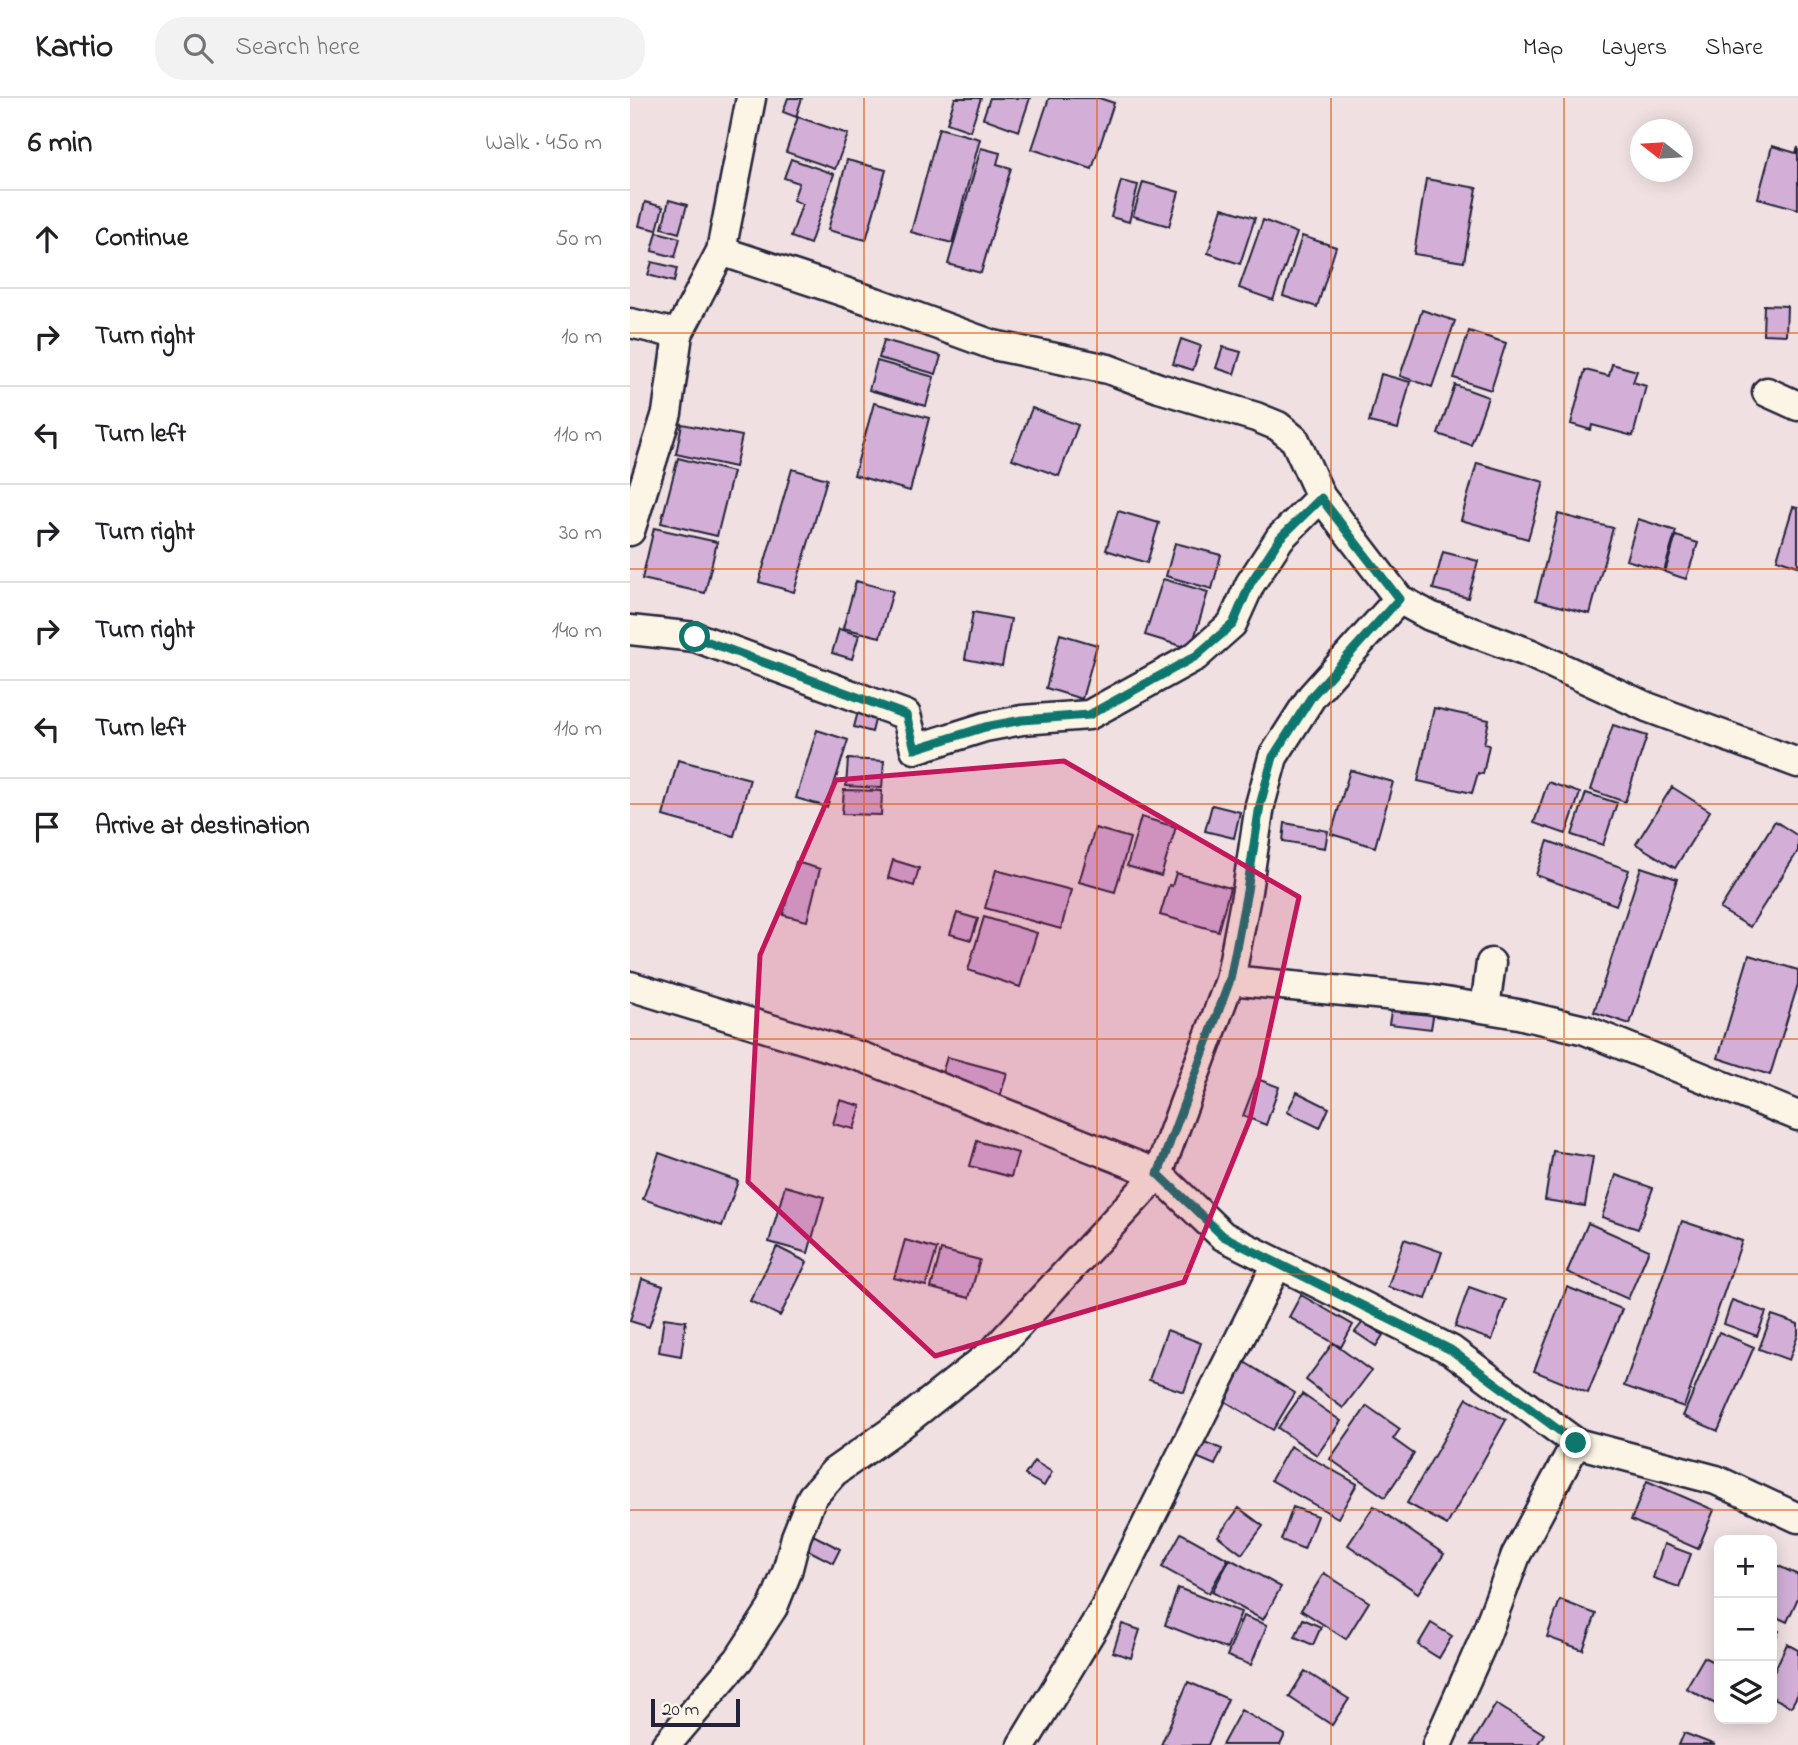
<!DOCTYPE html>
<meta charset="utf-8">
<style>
body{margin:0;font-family:"Indie Flower",sans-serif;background:#f2f2f2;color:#202124}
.controls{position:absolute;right:21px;bottom:21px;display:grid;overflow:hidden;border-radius:14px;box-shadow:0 4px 18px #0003}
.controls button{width:63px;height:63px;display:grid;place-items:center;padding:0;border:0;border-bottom:2px solid #e0e0e0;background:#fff;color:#202124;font:35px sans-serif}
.compass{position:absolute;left:1000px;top:21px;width:63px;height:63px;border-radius:50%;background:#fff;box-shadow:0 4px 18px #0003;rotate:287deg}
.scale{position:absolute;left:21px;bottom:18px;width:89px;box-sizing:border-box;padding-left:7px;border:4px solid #22223b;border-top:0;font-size:19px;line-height:24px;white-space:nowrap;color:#22223b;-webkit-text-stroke:5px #fcf5e5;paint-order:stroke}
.stop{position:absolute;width:21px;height:21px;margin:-16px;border:5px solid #0f766e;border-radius:50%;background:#fff}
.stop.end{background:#0f766e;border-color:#fff;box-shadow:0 2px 7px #0008}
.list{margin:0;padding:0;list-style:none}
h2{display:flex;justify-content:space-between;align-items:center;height:91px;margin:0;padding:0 28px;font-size:30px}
h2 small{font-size:23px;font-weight:400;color:#757577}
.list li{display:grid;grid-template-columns:46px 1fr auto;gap:21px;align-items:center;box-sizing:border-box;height:98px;padding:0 28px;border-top:2px solid #e0e0e0}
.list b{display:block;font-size:26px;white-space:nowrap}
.list em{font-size:23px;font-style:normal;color:#757577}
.icon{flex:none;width:38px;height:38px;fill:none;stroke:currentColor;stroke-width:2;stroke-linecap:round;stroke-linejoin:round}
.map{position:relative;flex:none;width:1168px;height:1647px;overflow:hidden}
header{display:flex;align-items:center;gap:42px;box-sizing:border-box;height:98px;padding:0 35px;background:#fff;border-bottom:2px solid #e0e0e0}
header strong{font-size:33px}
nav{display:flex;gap:38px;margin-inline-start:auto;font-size:24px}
.search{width:490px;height:63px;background:#f2f2f2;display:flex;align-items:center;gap:18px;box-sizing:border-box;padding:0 24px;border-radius:28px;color:#757577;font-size:26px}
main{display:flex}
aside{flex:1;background:#fff}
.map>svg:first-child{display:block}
.building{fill:#d3afd8;stroke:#22223b;stroke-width:2}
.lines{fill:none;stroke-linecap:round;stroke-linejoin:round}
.minor-casing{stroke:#22223b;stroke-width:33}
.minor{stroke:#fcf5e5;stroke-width:28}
.route{stroke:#0f766e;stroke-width:9}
.marked{fill:#c2185b;fill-opacity:0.2;stroke:#c2185b;stroke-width:5;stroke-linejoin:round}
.grid{fill:none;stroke:#de560e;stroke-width:2;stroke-opacity:0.55}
</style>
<header>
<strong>Kartio</strong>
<div class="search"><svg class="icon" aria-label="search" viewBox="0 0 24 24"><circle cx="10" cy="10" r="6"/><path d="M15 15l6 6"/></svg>Search here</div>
<nav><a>Map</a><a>Layers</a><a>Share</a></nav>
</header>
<main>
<aside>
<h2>6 min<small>Walk · 450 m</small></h2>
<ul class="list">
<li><svg class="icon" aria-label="ahead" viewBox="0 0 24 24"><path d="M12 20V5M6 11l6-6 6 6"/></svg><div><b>Continue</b></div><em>50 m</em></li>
<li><svg class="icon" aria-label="right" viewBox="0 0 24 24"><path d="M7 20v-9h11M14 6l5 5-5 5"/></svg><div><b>Turn right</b></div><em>10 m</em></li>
<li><svg class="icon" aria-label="left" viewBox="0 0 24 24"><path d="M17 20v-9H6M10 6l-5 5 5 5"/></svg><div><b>Turn left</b></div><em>110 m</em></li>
<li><svg class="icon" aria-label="right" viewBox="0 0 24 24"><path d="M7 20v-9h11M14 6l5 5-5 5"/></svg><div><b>Turn right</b></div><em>30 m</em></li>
<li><svg class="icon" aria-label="right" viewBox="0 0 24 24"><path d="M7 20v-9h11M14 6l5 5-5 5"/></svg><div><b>Turn right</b></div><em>140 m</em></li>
<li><svg class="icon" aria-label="left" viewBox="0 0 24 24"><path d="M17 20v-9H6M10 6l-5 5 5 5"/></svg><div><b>Turn left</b></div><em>110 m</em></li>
<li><svg class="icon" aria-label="arrive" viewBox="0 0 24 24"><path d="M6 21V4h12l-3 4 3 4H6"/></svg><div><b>Arrive at destination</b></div></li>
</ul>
</aside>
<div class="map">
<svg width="1168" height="1647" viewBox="0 0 1168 1647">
<rect width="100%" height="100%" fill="#f0e0e1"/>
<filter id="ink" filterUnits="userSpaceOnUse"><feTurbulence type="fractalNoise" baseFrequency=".0143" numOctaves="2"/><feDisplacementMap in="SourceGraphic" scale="14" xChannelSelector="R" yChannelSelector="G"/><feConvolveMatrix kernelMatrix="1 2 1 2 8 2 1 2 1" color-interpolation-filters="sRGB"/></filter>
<g filter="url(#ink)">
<!-- building -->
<path class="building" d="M158 0H172L166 19 153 14Z
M325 0H351L340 33 317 25Z
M360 0H400L389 33 353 20Z
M419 0H469L484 5 462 71 402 51Z
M168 19 218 36 205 71 156 54Z
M309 30 350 41 322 145 281 134Z
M1142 48 1166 55 1168 49V111L1128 100Z
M351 50 370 55 367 66 381 70 351 175 318 166Z
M161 61 204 76 180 146 161 139 172 106 163 102 169 85 154 80Z
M217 62 256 72 236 142 198 132Z
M796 81 847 90 834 164 784 156Z
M491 83 508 87 499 124 481 119Z
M513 84 549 94 539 128 503 118Z
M39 102 57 107 49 135 32 130Z
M15 104 33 109 27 132 9 128Z
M592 110 625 120 610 166 578 155Z
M633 122 667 135 643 202 609 190Z
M27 134 50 140 45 159 22 153Z
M672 138 706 149 687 209 653 198Z
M22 164 47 170 44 184 18 177Z
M1134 207 1157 208 1156 237 1133 236Z
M792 212 825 223 802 289 770 278Z
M839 233 876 245 861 292 824 280Z
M551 241 571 248 563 272 543 266Z
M254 242 311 258 306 276 249 260Z
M593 249 611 254 604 276 586 270Z
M247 263 304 279 296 308 239 292Z
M982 266 1007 273 1003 284 1016 288 1003 338 962 327 961 332 941 326 955 272 979 278Z
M751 276 780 284 768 331 739 324Z
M825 287 858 299 841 347 808 336Z
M244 305 299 320 280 393 224 377Z
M402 310 448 327 429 378 382 361Z
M52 326 112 338 105 369 46 356Z
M48 360 103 374 87 438 31 425Z
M847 365 914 384 898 441 831 422Z
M162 371 197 381 164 494 129 484Z
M1163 409 1168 410V468L1147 461Z
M488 413 529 425 517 465 476 452Z
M928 416 983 430 960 516 906 502Z
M1008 421 1046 433 1034 473 996 462Z
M24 430 87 444 75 495 12 481Z
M1046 438 1068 445 1056 481 1035 474Z
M545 445 591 457 582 491 536 478Z
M813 454 848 463 838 500 803 491Z
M533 481 578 494 561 551 515 537Z
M226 483 263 493 250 539 213 530Z
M343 514 381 521 372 568 335 561Z
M209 531 229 537 222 561 202 555Z
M430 536 467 547 452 601 416 590Z
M229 610 247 614 242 634 224 629Z
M804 610 859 622 854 646 859 647 853 676 848 675 842 695 788 683Z
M983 627 1017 638 995 704 961 692Z
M187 632 218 642 197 709 166 700Z
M218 661 254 663 252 690 216 688Z
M48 662 120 681 104 738 33 718Z
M720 672 763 684 745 749 701 736Z
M918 684 950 695 936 736 904 725Z
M1042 689 1080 713 1045 770 1006 746Z
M214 692 252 693 251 717 212 716Z
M956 695 987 705 973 747 942 737Z
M582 707 610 714 604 740 575 733Z
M511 719 546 729 531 778 497 768Z
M1145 723 1168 738V753L1120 829 1090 811Z
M655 725 698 733 695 750 653 743Z
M465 730 500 740 485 794 449 784Z
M918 743 999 772 986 807 906 777Z
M263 762 289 770 284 788 258 780Z
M166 764 190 771 177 823 153 817Z
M1011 769 1047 781 1000 926 964 914Z
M366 772 441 792 431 831 355 810Z
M546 775 600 790 588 833 530 817 539 787 542 788Z
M327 815 348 821 341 842 320 836Z
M354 819 407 835 390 889 338 872Z
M1119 857 1168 872V886L1140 977 1088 960Z
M762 908 804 913 801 931 759 926Z
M317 959 377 975 370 999 310 982Z
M627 981 649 989 636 1027 613 1018Z
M667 994 699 1010 690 1030 657 1014Z
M210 1002 231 1008 224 1031 203 1026Z
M347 1043 388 1055 381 1079 340 1068Z
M923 1053 963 1059 955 1108 915 1102Z
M29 1055 108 1083 92 1128 13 1101Z
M986 1077 1023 1090 1008 1131 972 1119Z
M155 1088 194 1099 178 1155 139 1144Z
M1052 1123 1112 1143 1054 1309 994 1288Z
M958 1125 1019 1152 998 1201 937 1174Z
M774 1141 812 1154 796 1201 758 1189Z
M275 1142 307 1151 296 1188 264 1180Z
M147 1149 177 1164 150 1218 120 1203Z
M311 1152 350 1162 339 1200 301 1190Z
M12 1181 33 1188 19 1229 0 1223Z
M839 1189 876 1202 862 1242 825 1229Z
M937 1189 992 1211 958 1295 904 1273Z
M671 1197 723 1227 711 1249 659 1219Z
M1102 1202 1136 1214 1127 1238 1094 1226Z
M1142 1217 1168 1226V1237L1159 1262 1129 1251Z
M34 1220 56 1223 51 1258 29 1254Z
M733 1224 753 1237 746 1248 725 1234Z
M537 1232 571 1245 554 1294 519 1282Z
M1089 1234 1124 1249 1088 1333 1053 1318Z
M703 1245 741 1273 713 1310 676 1282Z
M611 1262 665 1295 643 1332 588 1299Z
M672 1296 711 1323 687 1357 648 1330Z
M837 1300 876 1322 817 1427 777 1405Z
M737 1308 770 1331 763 1341 784 1356 755 1399 700 1361Z
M572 1343 592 1351 585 1367 566 1359Z
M660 1348 727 1386 708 1420 641 1382Z
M404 1363 422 1374 414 1388 395 1377Z
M1017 1383 1084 1412 1068 1451 1001 1422Z
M744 1408 814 1456 788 1495 718 1447Z
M663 1409 687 1418 674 1451 651 1442Z
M609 1410 633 1428 612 1456 588 1438Z
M551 1435 598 1461 579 1495 532 1469Z
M183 1437 210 1451 203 1465 176 1451Z
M1034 1446 1061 1456 1049 1489 1023 1480Z
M600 1461 651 1489 633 1522 582 1494Z
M1142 1465 1168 1477V1500L1157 1524 1142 1517Z
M694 1475 739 1504 716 1541 671 1512Z
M548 1490 611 1514 597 1551 535 1527Z
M930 1502 966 1516 953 1552 917 1539Z
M613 1518 637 1527 621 1567 597 1558Z
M673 1521 691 1529 683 1547 665 1539Z
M801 1525 822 1538 809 1560 788 1547Z
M492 1526 510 1532 501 1560 483 1554Z
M1142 1529 1149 1533 1142 1549Z
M1157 1546 1168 1552V1596L1161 1609 1142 1599V1578Z
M1074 1559 1089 1567V1608L1056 1590Z
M675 1573 719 1601 702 1627 659 1599Z
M558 1584 598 1601 578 1647H531Z
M866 1606 914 1636 907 1647H841Z
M611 1612 655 1637 650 1647H592Z
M1054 1635 1085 1647H1049Z"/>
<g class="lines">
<!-- minor casing -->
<g class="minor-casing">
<path id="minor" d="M91 153 245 204 363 247 478 271 529 290 626 319 648 328 665 342 691 399 769 501 800 518 899 555 1017 609 1168 665
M0 225 48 236
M1137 294 1168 308
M0 433 37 315 48 236 91 153 121 0
M0 532 65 539 276 617 285 651 355 629 392 622 459 617 566 558 602 526 620 486 650 440 691 399
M600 882 797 901 888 916 955 932 1168 1018
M0 888 235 960 528 1076 593 1138 821 1252 946 1345 1086 1382 1168 1420
M855 910 861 865
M36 1647 109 1561 143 1509 157 1474 166 1439 182 1399 204 1374 268 1329 363 1254 528 1076 600 882 617 793 630 707 643 659 682 598 769 501
M392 1647 475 1510 647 1166
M807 1647 855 1539 886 1457 946 1345"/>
</g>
<!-- minor -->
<use href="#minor" class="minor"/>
</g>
</g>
<g class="lines" filter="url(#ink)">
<!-- route -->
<path class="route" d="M65 539 276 617 285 651 355 629 392 622 459 617 566 558 603 526 620 486 650 440 691 400 769 501 682 598 643 659 630 707 617 793 600 882 528 1076 593 1138 821 1252 946 1345"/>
</g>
<!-- marked area -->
<path class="marked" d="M434 663 669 799 620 1021 554 1184 305 1258 118 1084 130 857 206 682Z"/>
<!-- grid -->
<path class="grid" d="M234 0V1647M467 0V1647M701 0V1647M934 0V1647M0 235H1168M0 471H1168M0 706H1168M0 941H1168M0 1176H1168M0 1412H1168"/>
</svg>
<div class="controls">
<button>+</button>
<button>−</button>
<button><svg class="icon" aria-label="layers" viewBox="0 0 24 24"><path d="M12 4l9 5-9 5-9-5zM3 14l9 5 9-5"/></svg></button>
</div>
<svg class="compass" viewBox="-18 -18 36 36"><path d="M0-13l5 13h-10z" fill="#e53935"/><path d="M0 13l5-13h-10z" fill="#757577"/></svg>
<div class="scale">20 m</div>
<div class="stop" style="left:65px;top:539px"></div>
<div class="stop end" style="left:946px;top:1345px"></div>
</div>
</main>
